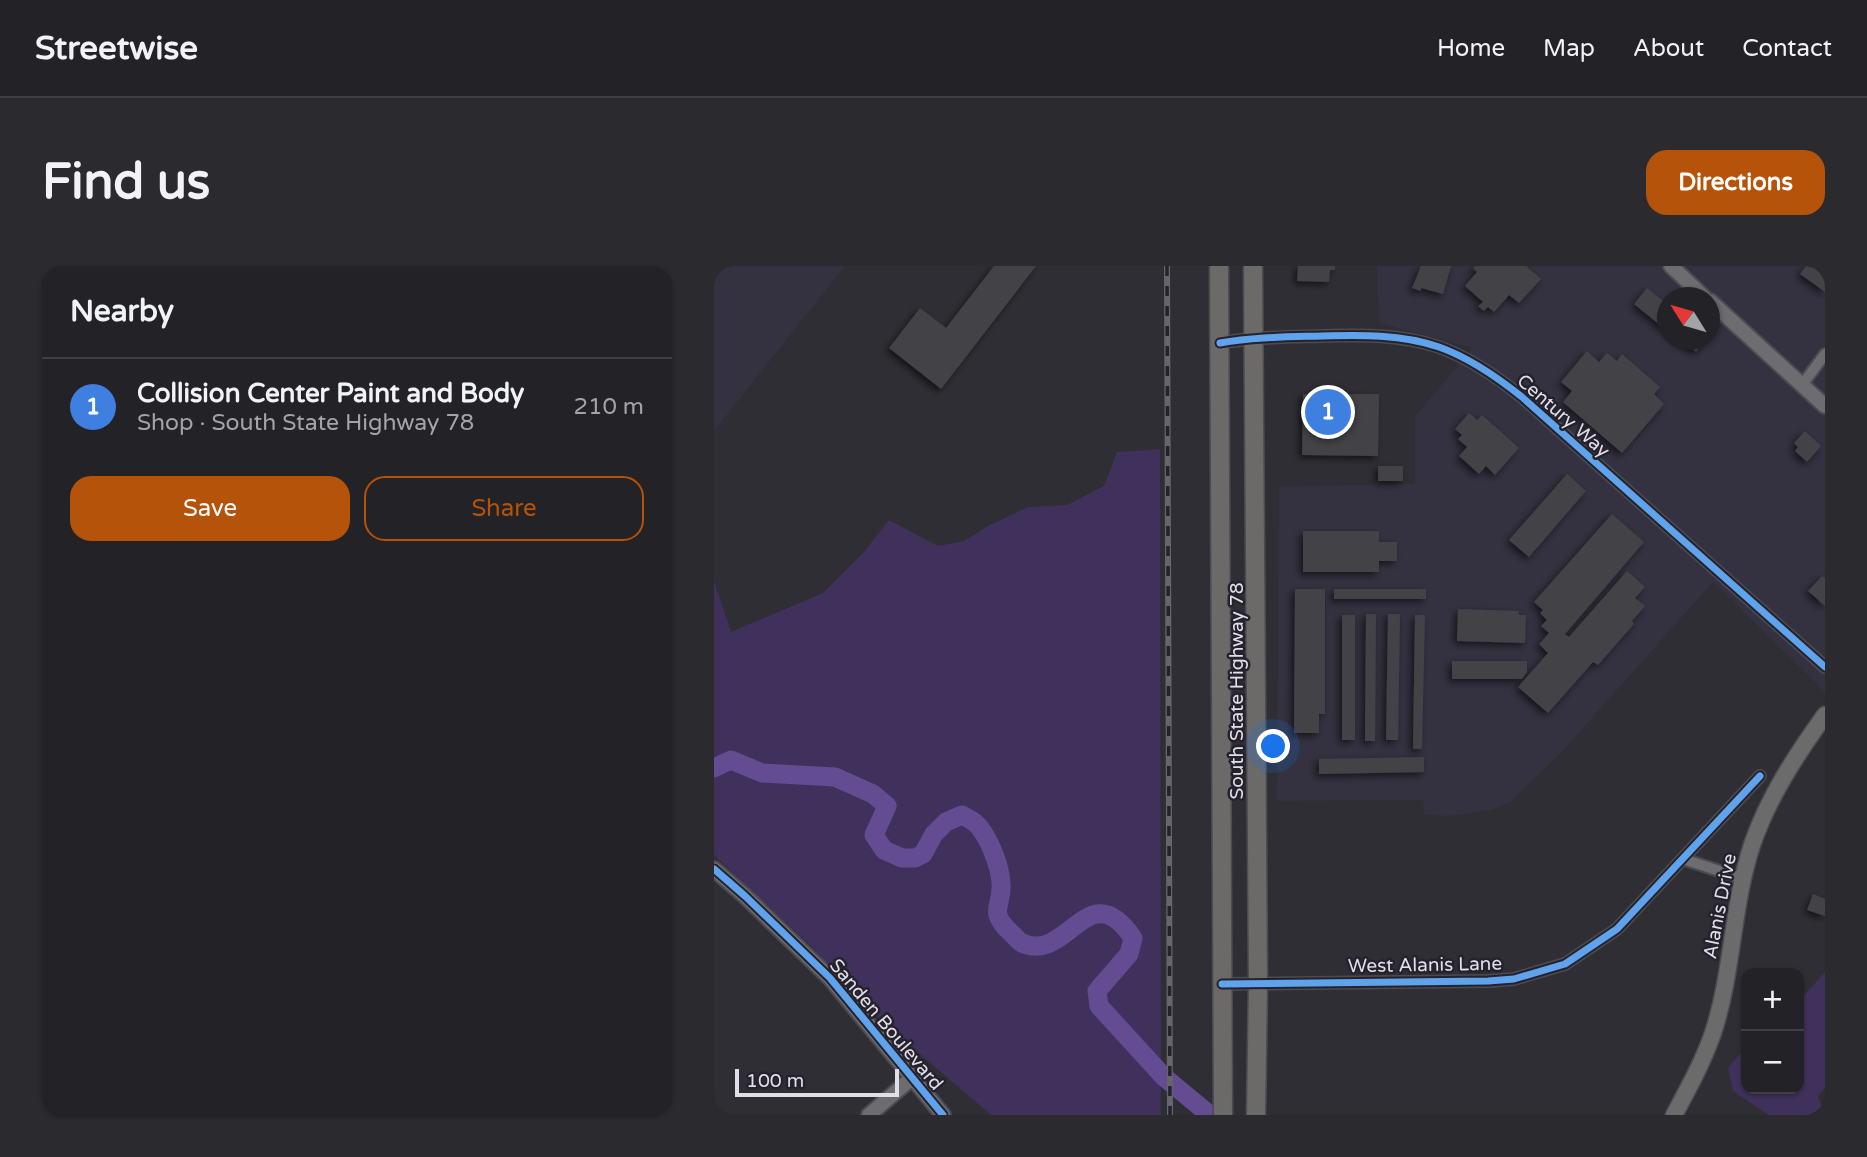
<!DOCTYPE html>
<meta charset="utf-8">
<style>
body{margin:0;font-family:"Varela Round",sans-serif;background:#2b2a2f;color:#f1f3f6}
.controls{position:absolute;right:21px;bottom:21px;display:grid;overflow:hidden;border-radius:14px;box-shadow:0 2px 5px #0004}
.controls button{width:63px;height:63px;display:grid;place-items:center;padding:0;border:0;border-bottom:2px solid #403f44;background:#232227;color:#f1f3f6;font:35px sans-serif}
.compass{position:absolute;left:943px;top:21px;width:63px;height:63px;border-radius:50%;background:#232227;box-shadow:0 2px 5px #0004;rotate:307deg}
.scale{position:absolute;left:21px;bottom:18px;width:164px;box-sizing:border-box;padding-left:7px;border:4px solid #e0dee6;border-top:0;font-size:19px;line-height:24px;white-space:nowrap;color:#e0dee6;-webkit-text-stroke:5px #25222d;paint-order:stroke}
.you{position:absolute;left:560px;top:481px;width:24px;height:24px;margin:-18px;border:5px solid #fff;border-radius:50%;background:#1a73e8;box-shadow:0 0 0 10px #1a73e833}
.badge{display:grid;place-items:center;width:46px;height:46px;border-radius:50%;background:#b45309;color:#fff;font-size:23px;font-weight:700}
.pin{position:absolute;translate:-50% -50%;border:4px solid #fff;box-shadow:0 2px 7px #0006}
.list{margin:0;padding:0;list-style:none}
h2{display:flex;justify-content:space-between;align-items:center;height:91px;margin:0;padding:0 28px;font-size:30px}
h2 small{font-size:23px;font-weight:400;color:#a3a4a7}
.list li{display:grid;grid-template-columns:46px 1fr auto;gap:21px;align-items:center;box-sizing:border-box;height:98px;padding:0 28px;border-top:2px solid #403f44}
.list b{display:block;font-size:26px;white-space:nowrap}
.list p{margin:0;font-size:23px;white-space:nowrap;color:#a3a4a7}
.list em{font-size:23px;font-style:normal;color:#a3a4a7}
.actions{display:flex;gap:14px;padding:21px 28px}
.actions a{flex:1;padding:16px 0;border:2px solid #b45309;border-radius:21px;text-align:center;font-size:24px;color:#b45309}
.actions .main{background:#b45309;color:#fff}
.map{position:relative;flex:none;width:1111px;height:849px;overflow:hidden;border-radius:21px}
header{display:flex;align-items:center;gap:42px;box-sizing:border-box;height:98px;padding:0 35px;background:#232227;border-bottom:2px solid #403f44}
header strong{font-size:33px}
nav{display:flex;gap:38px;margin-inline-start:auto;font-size:24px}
.intro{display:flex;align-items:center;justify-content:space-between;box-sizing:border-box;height:168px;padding:0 42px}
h1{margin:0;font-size:49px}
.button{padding:18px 32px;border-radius:21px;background:#b45309;color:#fff;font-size:24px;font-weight:700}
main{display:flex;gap:42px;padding:0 42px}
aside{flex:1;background:#232227;border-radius:21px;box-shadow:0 2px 5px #0004}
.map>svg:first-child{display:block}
.built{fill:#343140;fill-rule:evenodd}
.green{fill:#3f315b}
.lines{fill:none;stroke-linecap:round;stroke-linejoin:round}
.river{stroke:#634c92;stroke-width:19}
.building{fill:#434247;filter:url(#shadow)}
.minor-casing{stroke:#4c4b50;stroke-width:14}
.tertiary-casing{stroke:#4c4b50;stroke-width:18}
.secondary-casing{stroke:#4c4b50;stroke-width:19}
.primary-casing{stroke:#4c4b50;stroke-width:21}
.minor{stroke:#6d6c70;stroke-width:10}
.tertiary{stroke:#6d6c70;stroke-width:14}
.secondary{stroke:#6c6b6c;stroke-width:16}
.primary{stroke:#6b6a68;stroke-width:18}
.rail-casing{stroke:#66656a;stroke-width:6}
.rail{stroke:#25222d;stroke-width:3.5;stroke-dasharray:10;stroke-linecap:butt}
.cycleway-casing{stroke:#25222d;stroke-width:11}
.cycleway{stroke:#60a3ed;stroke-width:7}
.labels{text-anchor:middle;stroke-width:5;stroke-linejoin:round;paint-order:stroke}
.street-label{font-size:19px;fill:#e0dee6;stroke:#25222d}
</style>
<header>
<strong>Streetwise</strong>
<nav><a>Home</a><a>Map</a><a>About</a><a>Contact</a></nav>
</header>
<div class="intro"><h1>Find us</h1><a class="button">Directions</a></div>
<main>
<aside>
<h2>Nearby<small></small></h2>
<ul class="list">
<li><span class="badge" style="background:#3f7fe0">1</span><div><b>Collision Center Paint and Body</b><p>Shop · South State Highway 78</p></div><em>210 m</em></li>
</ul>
<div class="actions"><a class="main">Save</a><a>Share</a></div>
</aside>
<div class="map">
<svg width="1111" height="849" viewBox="0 0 1111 849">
<defs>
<filter id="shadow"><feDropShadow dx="-3" dy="3" stdDeviation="3.5" flood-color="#0009"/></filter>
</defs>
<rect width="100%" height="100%" fill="#2f2e34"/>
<!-- built -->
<path class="built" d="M0 0H131L0 165Z
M663 0H1111V426L999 316 846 488 796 536 778 544 734 550 710 548 709 534 563 535 565 220 701 218V150L759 82 665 57ZM954 32H996V74H954Z"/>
<!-- green -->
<path class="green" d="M446 183 447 849H277L172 759 96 679 0 589V315L17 366 109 327 149 287 175 254 224 280 250 275 274 260 314 241 353 239 390 220 403 186Z
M1111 706V821L1104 831 1111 849H1055L1019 825 1014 802 1032 781V823H1085V735Z"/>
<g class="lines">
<!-- river -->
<path class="river" d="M0 502 17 494 48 507 121 511 159 528 173 540 160 569 170 584 188 592H201L209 588 220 568 232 556 248 549C254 552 262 556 266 562 276 575 286 600 287 617 289 641 273 644 296 666 300 669 304 675 308 677 354 698 374 606 419 672L415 688 383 725 385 740 450 811 496 849"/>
</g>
<!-- building -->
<path class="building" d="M280 0H322L227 123 175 82 206 42 232 62Z
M584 0H621V4H616L615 16 583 15Z
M707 0H737L729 28 707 22V25L698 22Z
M761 0H812L827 13 805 37 795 29 780 46 774 41 770 45 764 40 769 36 751 20 763 6 759 2Z
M1092 0H1111V26L1086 8Z
M933 22 954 39 952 64 920 38Z
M966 74H991L982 86Z
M873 85 885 96 893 87 903 95 908 88 946 121 940 128 950 138 908 187 849 136 858 125 847 116Z
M589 128H665L664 190 588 189Z
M755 147 763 154 768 149 805 182 781 209 772 200 765 208 745 190 753 181 744 173 748 169 741 163Z
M1091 165 1107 180 1093 196 1081 185 1084 181 1080 177Z
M664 200H689V215H664Z
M853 208 872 225 815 291 795 274Z
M898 248 930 276 851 368 855 371 913 305 931 321 921 332 931 340 918 355 920 358 884 399 879 396 834 447 804 421 834 387 825 378 835 367 827 360 833 354 826 347 829 344 820 336Z
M589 265H665V276H683V295H665V306H589Z
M1108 310 1111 312V340L1094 325Z
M581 323H611V448H605V467H580Z
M620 323H712V333H620Z
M744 343 805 345V349H812L811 377 743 375Z
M652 348H662L661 475H651Z
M674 348H686L684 474H672Z
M628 349H641V474H628Z
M701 349H711L708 483H699Z
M738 395H813V406L808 413H738Z
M710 491V506L605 508V493Z
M1099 628 1111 633V650L1093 644Z"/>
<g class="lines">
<!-- minor casing -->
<g class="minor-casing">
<path id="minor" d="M506 77C540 71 573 71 608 70 647 69 687 68 725 81 756 92 783 111 808 131L1111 401
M1088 119 1111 88
M969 593 1030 613
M508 718 774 715 800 713 851 698 903 663 1046 510"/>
</g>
<!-- tertiary casing -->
<g class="tertiary-casing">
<path id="tertiary" d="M957 0 991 32
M996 35 1111 140
M0 603 31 630 116 712 229 849
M155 849 199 811"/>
</g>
<!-- secondary casing -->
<g class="secondary-casing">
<path id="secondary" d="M960 849C974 823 989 796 999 767 1019 706 1018 640 1038 579 1054 532 1082 489 1111 449"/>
</g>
<!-- primary casing -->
<g class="primary-casing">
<path id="primary" d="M505 0 509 849
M539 0 544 717 542 849"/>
</g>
<!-- minor -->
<use href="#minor" class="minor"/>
<!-- tertiary -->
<use href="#tertiary" class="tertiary"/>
<!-- secondary -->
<use href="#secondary" class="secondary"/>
<!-- primary -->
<use href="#primary" class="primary"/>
<!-- rail casing -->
<g class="rail-casing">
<path id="rail" d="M453 0 456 849"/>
</g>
<!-- rail -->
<use href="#rail" class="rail"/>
<!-- cycleway casing -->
<g class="cycleway-casing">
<path id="cycleway" d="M506 77C540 71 573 71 608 70 647 69 687 68 725 81 756 92 783 111 808 131L1111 401
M0 603 31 630 116 712 229 849
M508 718 774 715 800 713 851 698 903 663 1046 510"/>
</g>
<!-- cycleway -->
<use href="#cycleway" class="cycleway"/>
</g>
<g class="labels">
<!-- street labels -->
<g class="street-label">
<text transform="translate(850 149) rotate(41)" y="7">Century Way</text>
<text transform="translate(522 425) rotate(-90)" y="7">South State Highway 78</text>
<text transform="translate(1005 640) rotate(-79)" y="7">Alanis Drive</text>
<text transform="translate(711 698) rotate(-1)" y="7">West Alanis Lane</text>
<text transform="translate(173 758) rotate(50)" y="7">Sanden Boulevard</text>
</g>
</g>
</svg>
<div class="controls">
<button>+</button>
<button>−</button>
</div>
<svg class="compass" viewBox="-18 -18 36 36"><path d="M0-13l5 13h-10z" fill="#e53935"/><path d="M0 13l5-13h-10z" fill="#a3a4a7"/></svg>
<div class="scale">100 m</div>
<div class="you"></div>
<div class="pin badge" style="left:614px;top:146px;background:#3f7fe0">1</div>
</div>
</main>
